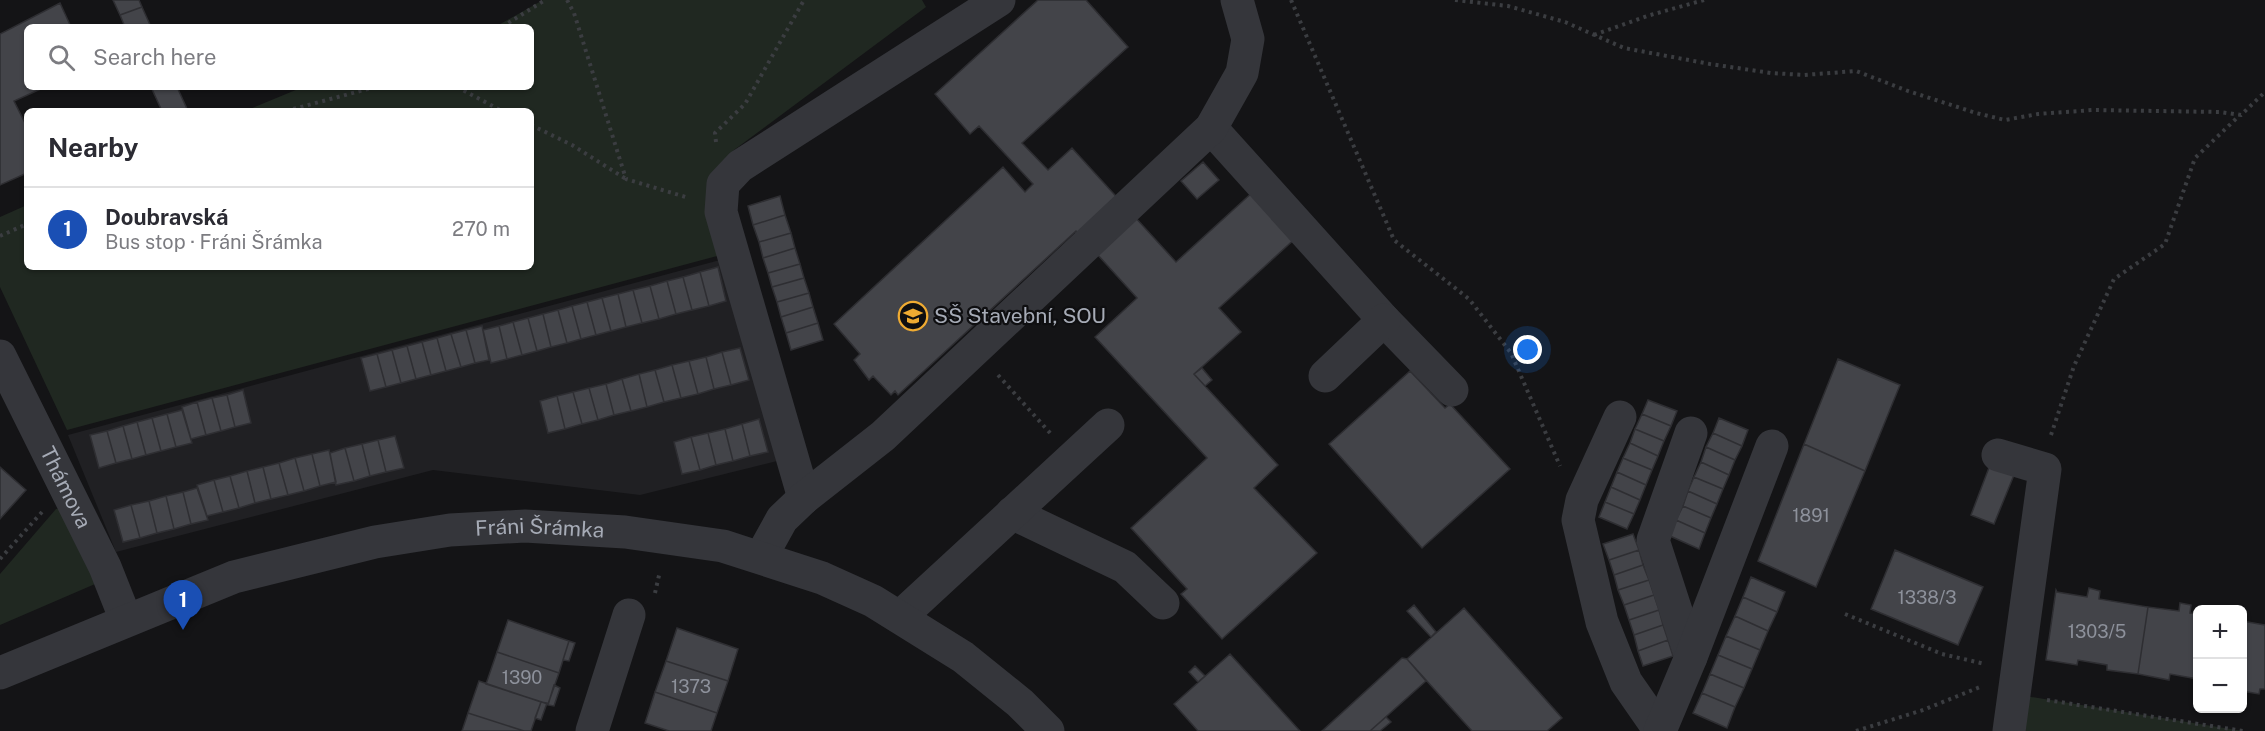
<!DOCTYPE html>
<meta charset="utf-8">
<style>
body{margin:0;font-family:"Public Sans",sans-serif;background:#f7f7f7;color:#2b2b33}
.controls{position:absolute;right:18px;bottom:18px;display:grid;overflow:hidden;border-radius:9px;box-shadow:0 2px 4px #0004}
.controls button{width:54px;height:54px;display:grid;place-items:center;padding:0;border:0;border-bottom:2px solid #e1e1e2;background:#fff;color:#2b2b33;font:30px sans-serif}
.you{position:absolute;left:1528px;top:350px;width:21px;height:21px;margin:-15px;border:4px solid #fff;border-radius:50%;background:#1a73e8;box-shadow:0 0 0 9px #1a73e833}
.badge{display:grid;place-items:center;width:39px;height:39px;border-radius:50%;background:#836533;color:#fff;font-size:20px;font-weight:700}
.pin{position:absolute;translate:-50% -50px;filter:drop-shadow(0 2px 3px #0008)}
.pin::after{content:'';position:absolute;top:32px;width:21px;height:18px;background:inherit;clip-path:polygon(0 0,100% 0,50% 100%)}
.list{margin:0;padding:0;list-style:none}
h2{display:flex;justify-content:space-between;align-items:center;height:78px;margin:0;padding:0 24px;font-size:26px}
h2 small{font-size:20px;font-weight:400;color:#7c7c81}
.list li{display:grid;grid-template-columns:39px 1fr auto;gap:18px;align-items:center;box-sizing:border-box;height:84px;padding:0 24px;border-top:2px solid #e1e1e2}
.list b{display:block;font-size:22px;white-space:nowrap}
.list p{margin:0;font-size:20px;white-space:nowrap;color:#7c7c81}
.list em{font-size:20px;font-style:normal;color:#7c7c81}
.icon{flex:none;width:33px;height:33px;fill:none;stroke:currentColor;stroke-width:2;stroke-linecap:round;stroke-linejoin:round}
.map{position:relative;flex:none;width:2265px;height:731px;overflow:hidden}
.search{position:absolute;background:#fff;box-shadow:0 2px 4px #0004;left:24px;top:24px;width:510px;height:66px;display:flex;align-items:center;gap:15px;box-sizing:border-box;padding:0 21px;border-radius:9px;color:#7c7c81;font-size:22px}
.panel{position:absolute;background:#fff;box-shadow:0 2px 4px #0004;left:24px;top:108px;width:510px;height:162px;border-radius:9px}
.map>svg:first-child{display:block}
.built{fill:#202023}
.green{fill:#202821}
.building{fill:#434449;stroke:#2e2e32;stroke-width:1.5}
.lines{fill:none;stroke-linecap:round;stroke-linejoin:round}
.path{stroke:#3b3d41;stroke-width:4;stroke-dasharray:3 4.5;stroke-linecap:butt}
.minor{stroke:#35363b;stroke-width:33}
.labels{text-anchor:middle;stroke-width:4.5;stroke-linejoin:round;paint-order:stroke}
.number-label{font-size:18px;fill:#8d919b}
.poi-label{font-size:21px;fill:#a6abb6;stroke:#0f0f11;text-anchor:start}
.street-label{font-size:21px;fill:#a6abb6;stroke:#0f0f11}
</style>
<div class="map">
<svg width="2265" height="731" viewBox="0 0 2265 731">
<rect width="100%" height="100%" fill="#141416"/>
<!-- built -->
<path class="built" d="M720 260 777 461 640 495 433 470 116 552 68 435Z"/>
<!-- green -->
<path class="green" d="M543 0H922L926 7 734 150 718 174 717 256 67 430 0 287V217L27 205V267H531V111H245L303 87H531V27H495Z
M66 508 102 581 0 625V574L56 509Z
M2013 694 2243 731H2009Z"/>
<!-- building -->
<path class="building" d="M113 0H139L142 7 120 15Z
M1038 0H1086L1128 47 1022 143 1048 170 1072 148 1176 262 1255 190 1298 236 1219 308 1241 332 1194 374 1278 465 1254 488 1317 553 1222 639 1181 594 1187 589 1131 528 1207 458 1095 337 1137 298 1076 231 898 395 895 391 891 395 873 376 869 380 854 360 860 354 834 324 1003 167 1025 192 1033 184 979 126 970 134 935 94Z
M60 3 71 27H27V87H45L14 101 27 127V173L0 185V34Z
M142 7 151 27H125L120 15Z
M151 87H177L188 111H162Z
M1203 162 1219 180 1197 199 1181 181Z
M780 196 785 215 753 225 748 206Z
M785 215 791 233 759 242 753 225Z
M791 233 795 248 763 258 759 242Z
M795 248 800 264 768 273 763 258Z
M800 264 804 278 772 287 768 273Z
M718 267 726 301 709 306 700 272Z
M700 272 709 306 692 310 683 277Z
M683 277 692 310 676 314 667 281Z
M804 278 809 293 777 302 772 287Z
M667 281 676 314 659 319 650 286Z
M650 286 659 319 642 323 633 290Z
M633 290 642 323 626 327 618 294Z
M809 293 813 307 781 317 777 302Z
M618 294 626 327 611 331 602 298Z
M602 298 611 331 596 335 587 302Z
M587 302 596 335 581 339 572 306Z
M572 306 581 339 567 343 558 310Z
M813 307 818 323 786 333 781 317Z
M558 310 567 343 551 347 543 314Z
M543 314 551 347 537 351 528 318Z
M528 318 537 351 522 355 513 322Z
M513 322 522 355 507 359 499 326Z
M818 323 823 340 791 350 786 333Z
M482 326 489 360 475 363 466 330Z
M499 326 507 359 491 363 483 330Z
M466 330 475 363 461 367 451 334Z
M451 334 461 367 446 371 437 338Z
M437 338 446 371 431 375 422 342Z
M422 342 431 375 416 379 407 346Z
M407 346 416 379 401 383 392 350Z
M740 348 749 380 731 385 722 352Z
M392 350 401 383 386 387 377 354Z
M722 352 731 385 714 389 706 357Z
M377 354 386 387 370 391 361 358Z
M706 357 714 389 698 394 689 361Z
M1838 359 1900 385 1865 471 1804 444Z
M689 361 698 394 681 398 672 365Z
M672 365 681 398 664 402 655 370Z
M1202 368 1212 380 1205 386 1194 374Z
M655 370 664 402 647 407 639 374Z
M1410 371 1445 408 1450 404 1510 469 1422 548 1329 444Z
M639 374 647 407 631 411 622 379Z
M622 379 631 411 614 415 606 384Z
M606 384 614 415 598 420 589 388Z
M589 388 598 420 582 424 573 392Z
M243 390 251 423 235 427 227 395Z
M573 392 582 424 565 429 557 396Z
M227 395 235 427 221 431 212 398Z
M557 396 565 429 548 433 540 401Z
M212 398 221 431 206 435 197 402Z
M1648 400 1677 411 1671 426 1642 414Z
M197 402 206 435 191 439 182 407Z
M182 410 192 443 176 447 167 414Z
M167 414 176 447 161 451 152 418Z
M1642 414 1671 426 1664 441 1635 429Z
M152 418 161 451 146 455 137 422Z
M1719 418 1748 430 1742 446 1713 433Z
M759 419 768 452 750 456 742 424Z
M137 422 146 455 132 459 123 426Z
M742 424 750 456 733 461 725 429Z
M123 426 132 459 116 463 107 431Z
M725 429 733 461 716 465 708 433Z
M1635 429 1664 441 1658 456 1630 443Z
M107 431 116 463 99 468 90 435Z
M708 433 716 465 700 470 691 437Z
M1713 433 1742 446 1735 460 1706 447Z
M395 436 404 468 386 472 378 440Z
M691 437 700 470 682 474 674 442Z
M378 440 386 472 370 476 362 444Z
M1630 443 1658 456 1652 470 1623 458Z
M362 444 370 476 354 481 345 448Z
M1804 444 1865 471 1816 587 1758 561Z
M1706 447 1735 460 1729 475 1701 462Z
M345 448 354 481 336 485 330 453Z
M329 450 336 482 320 486 312 454Z
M312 454 320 486 304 491 295 458Z
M295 458 304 491 288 495 279 463Z
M1623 458 1652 470 1646 485 1617 472Z
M1701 462 1729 475 1723 489 1694 477Z
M279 463 288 495 271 499 263 467Z
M1990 465 2014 475 1994 524 1971 515Z
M0 467 26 490 0 519Z
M263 467 271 499 255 503 247 471Z
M247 471 255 503 239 508 230 476Z
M1617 472 1646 485 1640 500 1611 487Z
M230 476 239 508 223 512 214 480Z
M1694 477 1723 489 1717 504 1688 491Z
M214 480 223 512 207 516 197 485Z
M1611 487 1640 500 1634 514 1605 502Z
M197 488 208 520 191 524 183 492Z
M1688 491 1717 504 1711 518 1683 506Z
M183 492 191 524 174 529 166 496Z
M166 496 174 529 157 533 149 501Z
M149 501 157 533 140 538 131 505Z
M1605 502 1634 514 1627 529 1599 517Z
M131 505 140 538 123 542 114 510Z
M1683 506 1711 518 1705 533 1676 520Z
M1676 520 1705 533 1699 549 1670 536Z
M1633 534 1639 550 1609 560 1603 544Z
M1639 550 1643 565 1614 575 1609 560Z
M1895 550 1983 587 1958 645 1871 609Z
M1643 565 1649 580 1618 590 1614 575Z
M1751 577 1785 592 1777 612 1743 597Z
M1649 580 1654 595 1624 605 1618 590Z
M2089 588 2100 591 2099 599 2148 607 2138 674 2107 670V665L2078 660 2077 665 2046 660 2056 590 2057 592 2087 597Z
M1654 595 1659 610 1629 620 1624 605Z
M1743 597 1777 612 1768 631 1735 616Z
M2180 603 2191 605 2190 613 2198 614V679L2170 674 2169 680 2138 674 2148 607 2179 611Z
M1414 605 1436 632 1431 637 1407 611Z
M1464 608 1562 718 1547 731H1472L1407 659Z
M1659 610 1663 625 1634 635 1629 620Z
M1735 616 1768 631 1760 650 1726 636Z
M508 620 569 641 559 673 497 652Z
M2242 621 2265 625V689H2260L2259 694 2242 691Z
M1663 625 1668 640 1638 651 1634 635Z
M677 628 738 649 728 681 666 661Z
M1726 636 1760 650 1752 669 1718 655Z
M1668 640 1673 656 1643 666 1638 651Z
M569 641 575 643 569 661 563 660Z
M497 652 559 673 548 704 486 684Z
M1230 654 1300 731H1198L1174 704Z
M1718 655 1752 669 1744 688 1710 674Z
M1402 658 1407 659 1426 681 1370 731H1322Z
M666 661 728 681 717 713 655 692Z
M1195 666 1205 676 1198 682 1189 672Z
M1710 674 1744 688 1735 707 1702 693Z
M479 681 541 702 531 731H524L468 713Z
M554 685 560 688 554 706 548 705Z
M655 692 717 713 711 731H669L645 723Z
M1702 693 1735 707 1727 728 1693 713Z
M541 702 547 703 541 720 535 718Z
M468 713 524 731H462Z
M1386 717 1391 722 1380 731H1370Z"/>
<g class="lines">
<!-- path -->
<path class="path" d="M567 0 574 13 626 179 689 198
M1291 0 1394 240 1469 299 1511 353 1560 466
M1455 0 1508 6 1565 22 1624 48 1710 64 1771 73 1804 75 1856 71 1908 91 1976 113 2005 120 2038 114 2093 110 2220 112 2241 115 2265 92
M502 27 545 0
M1594 35 1647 16 1704 0
M457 87 502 111
M286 111 375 87
M531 125 572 145 626 179
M716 142 715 133 745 104 804 0
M0 236 27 224
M998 375 1051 434
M2051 435 2074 366 2114 279 2165 244 2195 158 2240 115
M0 559 42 512
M655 593 660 571
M1845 614 1942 654 1985 664
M2047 700 2243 731
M1856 731 1923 710 1980 687"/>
<!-- minor -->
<g class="minor">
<path d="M1211 128 1384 320 1452 390"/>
<path id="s1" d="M0 356 105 567 126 620"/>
<path d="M1325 376 1384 320"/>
<path d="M1620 417 1582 500 1578 520 1602 622 1626 682 1660 731"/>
<path d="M1691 433 1653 540 1691 657"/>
<path d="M1998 455 2045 469 2009 731"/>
<path d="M804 498 721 212 723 184 740 166 999 0"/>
<path d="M1012 513 1125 567 1163 603"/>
<path d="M761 557 782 519 804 498 883 436 1211 128 1242 73 1248 39 1237 0"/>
<path d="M901 616 1108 425"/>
<path id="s2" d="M0 673 234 577 375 542 450 530 525 526 625 532 723 546 822 578 873 601 963 657 1020 703 1048 731"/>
<path d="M592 731 629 615"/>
<path d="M1660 731 1691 657 1772 446"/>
</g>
</g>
<!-- icons -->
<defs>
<g id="university-ring" transform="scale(1.5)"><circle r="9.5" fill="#0f0f11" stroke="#efab32" stroke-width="1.5"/><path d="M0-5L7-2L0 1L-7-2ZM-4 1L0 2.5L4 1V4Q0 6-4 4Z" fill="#efab32"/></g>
</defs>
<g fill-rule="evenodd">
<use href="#university-ring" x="913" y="316"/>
</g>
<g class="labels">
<!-- number labels -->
<g class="number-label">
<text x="1811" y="522">1891</text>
<text x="1927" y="604">1338/3</text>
<text x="2097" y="638">1303/5</text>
<text x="522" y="684">1390</text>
<text x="691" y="693">1373</text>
</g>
<!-- poi labels -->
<g class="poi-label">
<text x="934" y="323">SŠ Stavební, SOU</text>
</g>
<!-- street labels -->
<g class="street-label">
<text dy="7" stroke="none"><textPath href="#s1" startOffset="147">Thámova</textPath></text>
<text dy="7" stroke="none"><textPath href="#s2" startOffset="564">Fráni Šrámka</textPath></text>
</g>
</g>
</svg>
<div class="controls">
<button>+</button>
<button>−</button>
</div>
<div class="you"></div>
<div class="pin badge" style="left:183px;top:630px;background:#1a4fb4">1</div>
<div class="search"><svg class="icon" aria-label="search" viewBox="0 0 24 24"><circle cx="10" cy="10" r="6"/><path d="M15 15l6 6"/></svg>Search here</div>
<section class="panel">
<h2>Nearby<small></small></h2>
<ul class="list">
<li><span class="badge" style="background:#1a4fb4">1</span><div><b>Doubravská</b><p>Bus stop · Fráni Šrámka</p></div><em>270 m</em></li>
</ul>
</section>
</div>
